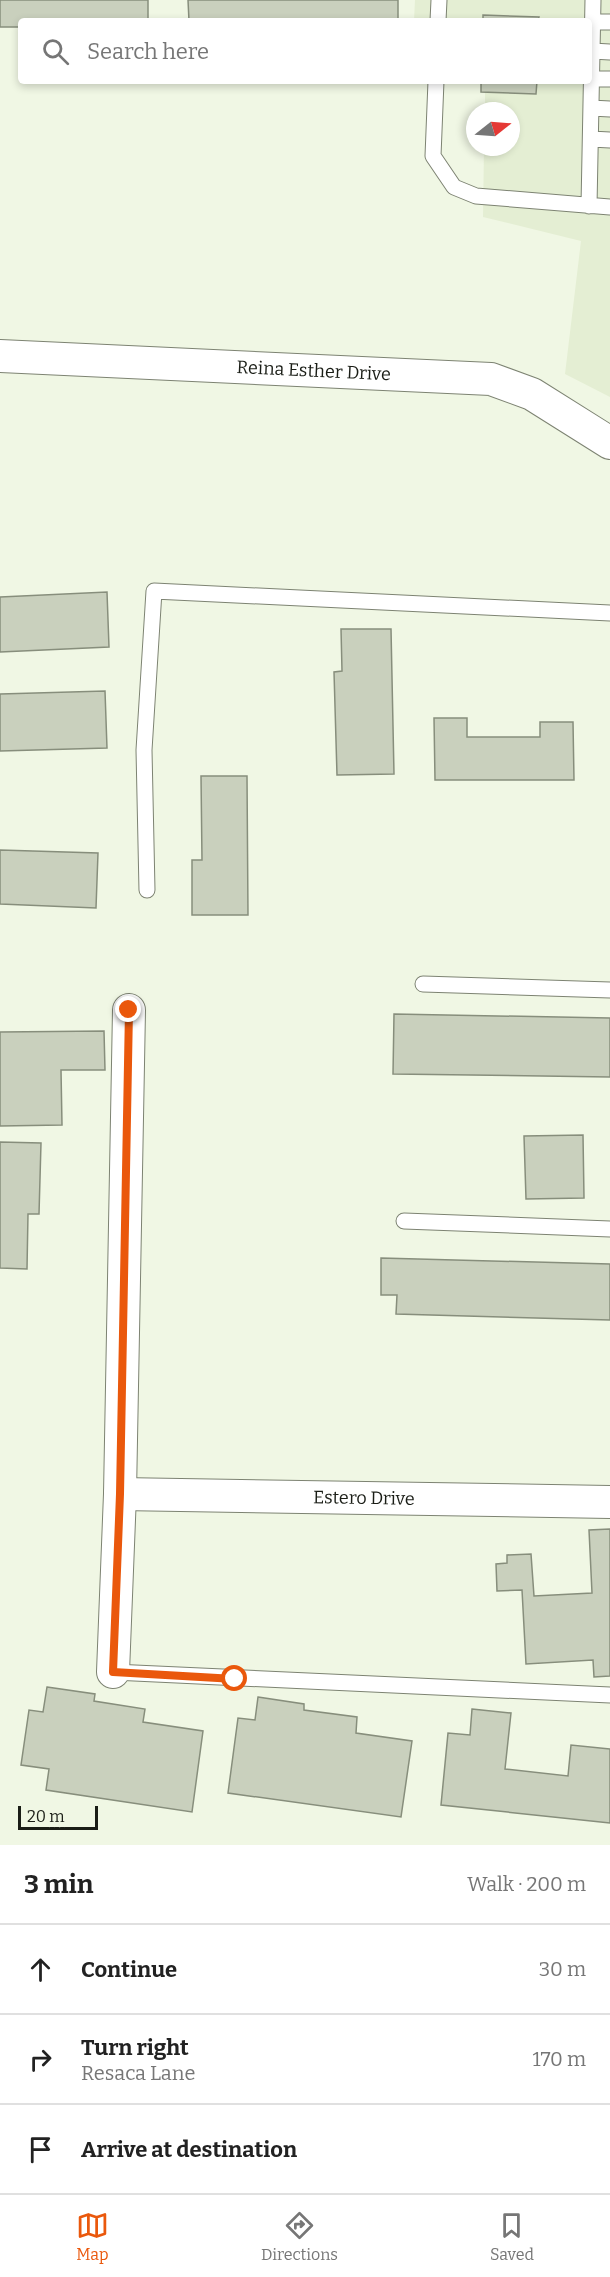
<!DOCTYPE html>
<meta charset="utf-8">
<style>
body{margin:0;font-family:Bitter,serif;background:#f2f2f2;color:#222}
.compass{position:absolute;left:466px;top:102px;width:54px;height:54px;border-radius:50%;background:#fff;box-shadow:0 3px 9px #0003;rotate:73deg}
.scale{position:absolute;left:18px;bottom:15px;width:80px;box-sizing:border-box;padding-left:6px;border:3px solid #1a1d16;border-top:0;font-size:16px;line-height:21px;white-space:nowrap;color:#1a1d16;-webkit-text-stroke:4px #f0f7e4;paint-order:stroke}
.stop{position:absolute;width:18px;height:18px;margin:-14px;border:4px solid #ea580c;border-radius:50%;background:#fff}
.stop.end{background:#ea580c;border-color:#fff;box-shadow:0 2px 6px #0008}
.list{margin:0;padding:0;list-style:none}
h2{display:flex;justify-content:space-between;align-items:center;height:78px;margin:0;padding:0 24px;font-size:26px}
h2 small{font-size:20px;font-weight:400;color:#767676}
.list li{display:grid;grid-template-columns:39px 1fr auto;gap:18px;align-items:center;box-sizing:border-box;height:90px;padding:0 24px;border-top:2px solid #e0e0e0}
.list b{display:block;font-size:22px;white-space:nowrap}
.list p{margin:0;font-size:20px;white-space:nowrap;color:#767676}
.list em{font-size:20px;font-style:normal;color:#767676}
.icon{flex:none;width:33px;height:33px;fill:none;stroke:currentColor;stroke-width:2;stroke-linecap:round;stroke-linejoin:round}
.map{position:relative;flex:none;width:610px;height:1845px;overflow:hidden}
.search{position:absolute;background:#fff;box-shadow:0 3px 9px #0003;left:18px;right:18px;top:18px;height:66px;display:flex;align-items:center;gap:15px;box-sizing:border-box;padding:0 21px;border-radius:6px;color:#767676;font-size:22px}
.sheet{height:348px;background:#fff}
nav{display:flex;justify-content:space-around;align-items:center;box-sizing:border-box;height:84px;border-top:2px solid #e0e0e0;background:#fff;font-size:16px;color:#767676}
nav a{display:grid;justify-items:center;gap:3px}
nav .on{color:#ea580c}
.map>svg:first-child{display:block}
.built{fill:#e4eed3}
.building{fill:#c9d0bd;stroke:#878e7c;stroke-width:1.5}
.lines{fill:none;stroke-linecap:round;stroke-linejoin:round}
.service-casing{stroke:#7d8372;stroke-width:17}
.minor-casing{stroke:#7d8372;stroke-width:34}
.service{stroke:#fff;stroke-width:15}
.minor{stroke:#fff;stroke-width:32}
.route{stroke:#ea580c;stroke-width:8}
.labels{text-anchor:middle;stroke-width:6;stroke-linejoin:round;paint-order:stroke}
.street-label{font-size:18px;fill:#1a1d16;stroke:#f0f7e4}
</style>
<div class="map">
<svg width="610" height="1845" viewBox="0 0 610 1845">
<rect width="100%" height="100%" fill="#f0f7e4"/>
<!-- built -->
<path class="built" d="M415 0H610V397L565 374 581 241 483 217 484 147H511V111H485V81H589V21H414Z"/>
<!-- building -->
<path class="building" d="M0 0H148V21H21V27H0Z
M188 0H398V21H189Z
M483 15 539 17 538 21H483Z
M481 81H537L536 94 481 92Z
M107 592 109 647 0 652V597Z
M341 629H391L394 774 337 775 334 672 342 671Z
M105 691 107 748 0 751V694Z
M434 718H467V737H540V722H573L574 780H435Z
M201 776H247L248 915H192V860H202Z
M0 850 98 853 96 908 0 904Z
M394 1014 610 1018V1077L393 1074Z
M104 1031 105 1070H61L62 1125 0 1126V1032Z
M583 1135 584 1198 526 1199 524 1136Z
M0 1142 41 1143 39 1214H28L27 1269 0 1268Z
M381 1258 610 1264V1320L396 1314 397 1295H381Z
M610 1529V1676L594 1677 593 1660 526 1664 522 1590 497 1591 496 1564 507 1563V1555L531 1554 534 1596 592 1593 589 1530Z
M47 1687 95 1694 94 1701 145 1709 143 1722 203 1731 192 1812 46 1790 49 1769 21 1765 29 1710 43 1712Z
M258 1697 304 1704V1710L357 1717 356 1733 412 1741 401 1817 228 1793 238 1718 255 1720Z
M472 1709 511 1713 505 1769 568 1776 571 1745 610 1749V1823L441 1805 448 1733 470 1735Z"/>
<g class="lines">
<!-- service casing -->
<g class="service-casing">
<path id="service" d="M438 21 439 0
M593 22H610
M592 51 610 52
M592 79H610
M436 81 433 156 454 187 476 196 610 207
M591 108 610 109
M591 139 610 140
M589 206 593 0
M147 890 144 750 154 591 610 613
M423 984 610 990
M404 1221 610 1229
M113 1672 610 1695"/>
</g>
<!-- minor casing -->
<g class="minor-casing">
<g id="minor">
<path id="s1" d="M0 356 491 379 532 394 610 443"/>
<path id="s2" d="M120 1494 610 1502"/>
<path d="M113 1672 120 1494 129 1010"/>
</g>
</g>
<!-- service -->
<use href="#service" class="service"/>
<!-- minor -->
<use href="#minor" class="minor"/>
</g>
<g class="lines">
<!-- route -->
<path class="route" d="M129 1010 120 1494 113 1672 235 1679"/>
</g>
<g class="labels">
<!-- street labels -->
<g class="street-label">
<text dy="6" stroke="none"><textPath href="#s1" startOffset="314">Reina Esther Drive</textPath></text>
<text dy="6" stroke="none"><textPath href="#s2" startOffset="244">Estero Drive</textPath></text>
</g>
</g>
</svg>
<svg class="compass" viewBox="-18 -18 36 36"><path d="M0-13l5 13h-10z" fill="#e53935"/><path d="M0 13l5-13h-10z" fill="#767676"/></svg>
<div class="scale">20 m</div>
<div class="stop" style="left:235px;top:1679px"></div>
<div class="stop end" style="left:129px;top:1010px"></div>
<div class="search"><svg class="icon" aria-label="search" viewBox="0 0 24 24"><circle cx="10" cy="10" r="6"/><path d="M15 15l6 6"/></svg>Search here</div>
</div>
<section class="sheet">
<h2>3 min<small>Walk · 200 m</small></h2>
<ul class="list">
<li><svg class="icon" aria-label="ahead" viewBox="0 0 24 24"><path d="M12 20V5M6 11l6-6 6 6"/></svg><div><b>Continue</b></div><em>30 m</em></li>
<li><svg class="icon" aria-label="right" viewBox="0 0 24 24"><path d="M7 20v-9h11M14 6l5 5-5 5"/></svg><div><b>Turn right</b><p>Resaca Lane</p></div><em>170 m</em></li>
<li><svg class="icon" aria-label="arrive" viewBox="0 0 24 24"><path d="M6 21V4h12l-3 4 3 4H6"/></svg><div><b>Arrive at destination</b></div></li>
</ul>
</section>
<nav>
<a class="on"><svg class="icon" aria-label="map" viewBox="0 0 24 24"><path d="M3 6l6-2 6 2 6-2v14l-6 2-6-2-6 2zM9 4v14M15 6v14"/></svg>Map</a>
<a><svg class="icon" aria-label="directions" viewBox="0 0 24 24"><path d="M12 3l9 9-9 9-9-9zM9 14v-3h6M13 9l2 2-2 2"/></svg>Directions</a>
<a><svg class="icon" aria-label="saved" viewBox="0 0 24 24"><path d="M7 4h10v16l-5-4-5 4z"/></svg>Saved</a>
</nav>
